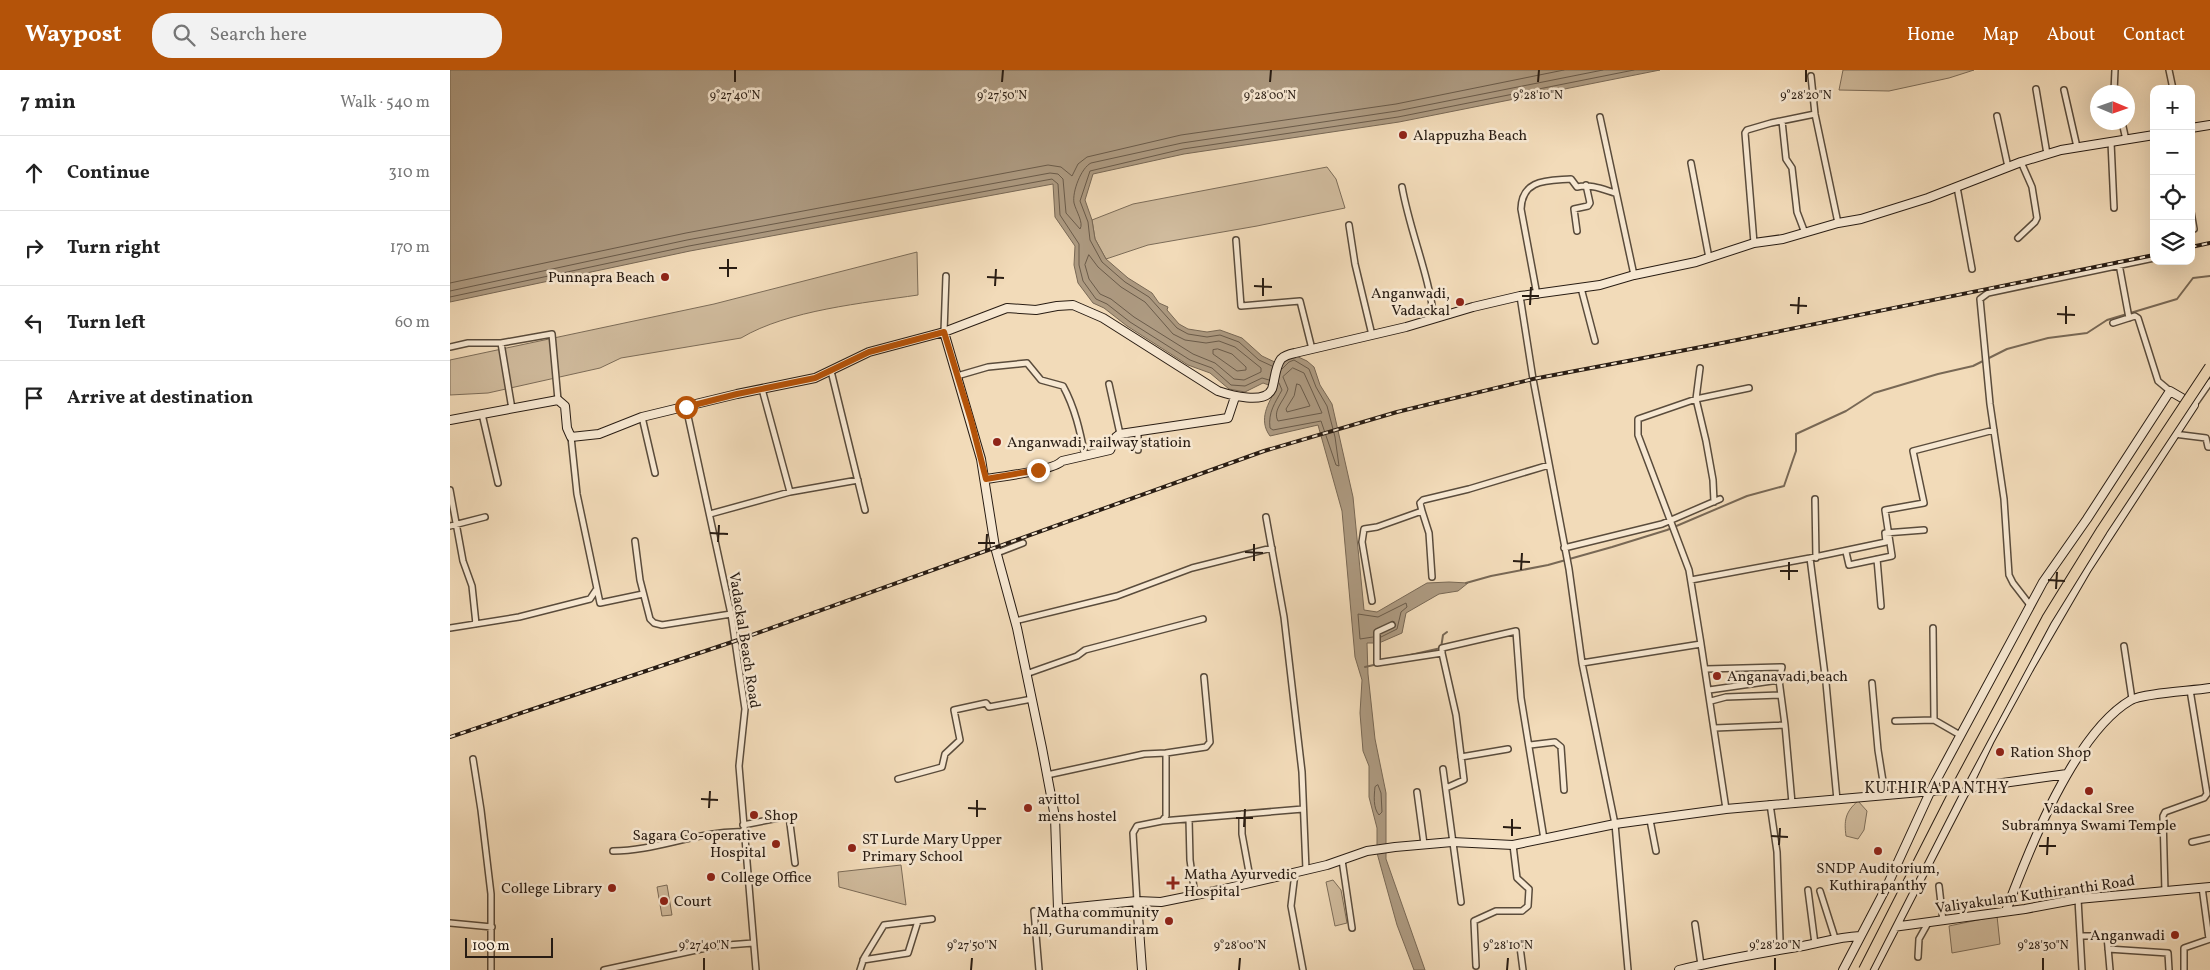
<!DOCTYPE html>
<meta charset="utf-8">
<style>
body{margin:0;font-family:Vollkorn,serif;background:#f2f2f2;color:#222}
.controls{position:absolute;right:15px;top:15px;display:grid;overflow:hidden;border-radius:10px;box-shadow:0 5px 20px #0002}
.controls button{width:45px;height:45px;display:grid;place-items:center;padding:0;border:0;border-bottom:1px solid #e0e0e0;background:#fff;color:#222;font:25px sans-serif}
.compass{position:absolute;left:1640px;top:15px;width:45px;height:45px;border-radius:50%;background:#fff;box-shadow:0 5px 20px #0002;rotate:92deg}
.scale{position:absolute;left:15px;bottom:12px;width:88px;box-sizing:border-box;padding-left:5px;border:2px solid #281c13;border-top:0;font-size:14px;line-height:18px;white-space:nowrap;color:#281c13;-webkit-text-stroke:4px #f7e8d2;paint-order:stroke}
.stop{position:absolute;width:15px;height:15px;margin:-11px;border:4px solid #b45309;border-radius:50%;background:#fff}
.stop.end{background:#b45309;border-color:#fff;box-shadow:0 1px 5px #0008}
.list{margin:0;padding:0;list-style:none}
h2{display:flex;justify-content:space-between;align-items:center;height:65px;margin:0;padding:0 20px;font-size:21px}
h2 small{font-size:16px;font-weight:400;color:#767676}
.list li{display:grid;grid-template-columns:32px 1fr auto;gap:15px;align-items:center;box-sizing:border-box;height:75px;padding:0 20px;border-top:1px solid #e0e0e0}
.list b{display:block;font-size:19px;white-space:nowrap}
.list em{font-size:16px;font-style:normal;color:#767676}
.icon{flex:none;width:28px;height:28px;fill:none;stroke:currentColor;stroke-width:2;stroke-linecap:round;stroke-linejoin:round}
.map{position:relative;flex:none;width:1760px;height:900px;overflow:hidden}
header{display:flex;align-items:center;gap:30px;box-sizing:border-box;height:70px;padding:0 25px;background:#b45309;color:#fff}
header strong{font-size:24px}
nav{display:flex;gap:28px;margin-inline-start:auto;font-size:18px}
.search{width:350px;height:45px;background:#f2f2f2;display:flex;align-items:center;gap:12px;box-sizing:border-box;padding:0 18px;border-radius:20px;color:#767676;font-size:19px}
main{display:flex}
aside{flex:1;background:#fff}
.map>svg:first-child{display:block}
.green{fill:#d0bb9d;stroke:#7c6c58}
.water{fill:#ad9a81;stroke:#786855}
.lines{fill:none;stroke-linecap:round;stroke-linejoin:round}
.shore{stroke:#6a5b4a;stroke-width:1}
.stream{stroke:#786855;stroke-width:2}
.street-casing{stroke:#5a4c3c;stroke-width:8}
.secondary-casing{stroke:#281c13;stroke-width:10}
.street{stroke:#f7e8d2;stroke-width:5}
.secondary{stroke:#f7e8d2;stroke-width:8}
.rail-casing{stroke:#281c13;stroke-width:4}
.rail{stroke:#f7e8d2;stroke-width:2;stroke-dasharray:5.5;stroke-linecap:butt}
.highway-bridge-casing{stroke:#281c13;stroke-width:12;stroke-linecap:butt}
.highway-bridge{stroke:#f2dbb9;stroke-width:10}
.route{stroke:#b45309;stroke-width:6}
.ticks{fill:none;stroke:#281c13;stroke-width:2}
.poi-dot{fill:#8f2418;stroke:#f7e8d2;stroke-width:2}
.labels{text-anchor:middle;stroke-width:5;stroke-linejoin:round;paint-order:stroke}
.poi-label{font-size:15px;fill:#281c13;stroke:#f7e8d2;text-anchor:start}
.street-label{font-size:15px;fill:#281c13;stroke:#f7e8d2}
.neighbourhood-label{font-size:16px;letter-spacing:1px;fill:#281c13;stroke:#f7e8d2}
.ticks-label{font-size:12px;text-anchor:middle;fill:#281c13;stroke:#f7e8d2;stroke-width:5;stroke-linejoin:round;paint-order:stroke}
</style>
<header>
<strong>Waypost</strong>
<div class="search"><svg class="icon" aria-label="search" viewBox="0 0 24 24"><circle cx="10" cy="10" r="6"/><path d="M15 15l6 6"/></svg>Search here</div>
<nav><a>Home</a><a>Map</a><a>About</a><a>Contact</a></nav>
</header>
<main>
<aside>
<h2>7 min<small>Walk · 540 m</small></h2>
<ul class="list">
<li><svg class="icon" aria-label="ahead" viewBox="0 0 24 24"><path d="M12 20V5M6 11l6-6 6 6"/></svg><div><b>Continue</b></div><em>310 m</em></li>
<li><svg class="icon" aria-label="right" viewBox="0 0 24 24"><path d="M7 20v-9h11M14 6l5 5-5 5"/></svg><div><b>Turn right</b></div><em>170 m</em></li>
<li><svg class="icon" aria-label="left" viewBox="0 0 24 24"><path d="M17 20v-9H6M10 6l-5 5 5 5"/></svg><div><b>Turn left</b></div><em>60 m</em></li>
<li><svg class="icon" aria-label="arrive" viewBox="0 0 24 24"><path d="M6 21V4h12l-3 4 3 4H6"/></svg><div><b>Arrive at destination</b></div></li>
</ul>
</aside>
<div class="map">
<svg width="1760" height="900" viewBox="0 0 1760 900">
<rect width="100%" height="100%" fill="#f2dbb9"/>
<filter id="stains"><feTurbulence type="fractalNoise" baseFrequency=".004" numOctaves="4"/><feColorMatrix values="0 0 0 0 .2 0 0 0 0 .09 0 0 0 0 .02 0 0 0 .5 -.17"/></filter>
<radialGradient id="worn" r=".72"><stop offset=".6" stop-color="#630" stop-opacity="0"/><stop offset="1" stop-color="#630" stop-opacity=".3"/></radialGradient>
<!-- green -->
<path class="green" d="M1393 0H1524L1499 8 1439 21 1389 20Z
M877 97 886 109 895 138 807 156 698 175 656 189 645 169 642 150 683 134Z
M467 182 468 225C414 233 338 240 291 268L171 288 150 298 38 323 0 325V290L264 234Z
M1408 731 1417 741 1414 760 1408 769 1396 766C1394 751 1395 742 1408 731Z
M451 795 456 835 389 817 388 802Z
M883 810 891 820 897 853 885 856 876 812Z
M217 815 222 845 212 846 207 817Z
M1547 846 1550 874 1502 883 1499 856Z"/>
<!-- water -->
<path class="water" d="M0 0H1210L949 52 734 84 643 104 635 130 642 150 645 169 656 189 678 208 702 223 709 233 718 237 717 240 729 254 738 259 757 262 770 260 792 268 812 286 831 295 836 287 844 285 857 291 864 297 870 315 882 334 903 427 914 540 927 542 977 513 999 512 1018 513 1008 521 989 524 956 543 952 563 929 573H917L918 604 925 669 936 723V789L975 900H964L947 855 927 783V758L919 727V696L913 681 910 643 912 610 905 587 892 441 868 355 820 366C808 350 818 333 827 318L813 313 795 322 779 319 760 303 738 295 677 256 654 238 643 233 628 213 624 195 625 176 605 147 603 114 240 181 0 232Z"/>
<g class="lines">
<!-- shore -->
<path class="shore" d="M639 185 648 197 671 217 695 232 723 264 735 270 756 273 769 271 785 277 811 298V302L794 310 784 309 765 293 743 284 684 247 661 229 650 224 639 209 635 195Z
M0 213 236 163 598 95 611 97 622 106 628 94 637 87 731 65 946 34 1114 0
M0 221 237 170 600 103 608 104 613 109 616 143 630 159C634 153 626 141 624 133 622 122 631 98 641 93L732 73 947 41 1153 0
M0 227 239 176 602 109 608 114 610 145 629 174V195L633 211 646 229 657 234 680 252 740 290 762 298 781 315 795 316 812 308 819 310
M768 279 782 284 796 297V300L787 301 763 284V280Z
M822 296 809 290 789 272 770 265 757 267 738 264 727 258 699 227 675 212 652 192 640 170 638 152 630 131 640 101 733 79 948 47 1184 0
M843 298 854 303 872 343 828 351C822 340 835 330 838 319L833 307Z
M829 313 832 320C825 333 818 342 820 358L823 360 871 351 886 395 889 396 885 367 877 336 866 317 859 299 844 290 839 292 832 299
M847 314 850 315 860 336 837 342 836 339 844 326Z
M923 567 910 569 908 544 928 547 956 533 957 537 951 542 947 559 931 567
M928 715 931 723 932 742 929 745C923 738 924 726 925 717Z"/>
<!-- stream -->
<path class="stream" d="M1016 513 1041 506 1098 495 1162 477 1217 460 1297 426 1334 416 1346 381V364L1396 341 1424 323 1488 304 1523 296 1557 279 1598 268 1637 263 1657 250 1727 229 1743 208 1760 206
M956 586 991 578 993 565 997 562
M915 597 928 594"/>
<!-- street casing -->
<g class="street-casing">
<path id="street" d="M1719 0 1723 19
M1361 6 1365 44 1388 153
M1586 19 1597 84
M1614 20 1627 77
M1664 22 1665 0
M1547 46 1558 97
M1150 47 1184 205
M1332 51 1336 89 1342 98 1347 142 1355 163
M1672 52 1676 70
M1661 72 1664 138
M1241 93 1259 188
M952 117C960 162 979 204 984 249
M1507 117 1522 199
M1741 142 1744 159
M899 155 905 194 922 265
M1127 161 1124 139 1138 136 1140 133 1136 115
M1568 168 1585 152 1587 148 1582 117 1571 92
M786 170 791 236 850 231 862 279
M1304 173 1295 63 1297 60 1321 53 1365 44
M1669 194 1679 248
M1131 218 1145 271
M1087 225 1071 139C1072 108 1099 111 1121 109L1127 117C1141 114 1152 119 1165 123
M1070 226 1083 309 1119 499 1132 593 1165 754 1178 900
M1663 253 1685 246 1688 248 1708 311 1720 321
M494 262 496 206
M51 273 62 339
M0 277 18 273H51L102 264 108 330
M1250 298 1246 329 1256 371 1263 410 1264 432
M381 301 415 440
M507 306 538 297 577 293 591 310 613 316C625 338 630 361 635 386
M659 314 670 364
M312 319 340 422
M1744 335 1760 312
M236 337 281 544 295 639 289 696 306 900
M32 344 48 413
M192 347 205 403
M688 362V380
M1724 364 1756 368 1758 377H1760
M121 367 127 424 150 533 193 524
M0 420 13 491 22 516 26 554
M1365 429 1366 488
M972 441 979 463 982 507
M260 444 340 422 408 410
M816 447 834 547 852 702 856 800
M0 456 35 447
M185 471 190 510 200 549 204 553 212 555 281 544
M1114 478 1212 454 1270 429
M1396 482 1399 495 1442 486 1435 440 1474 433 1463 381 1544 360
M547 483 573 473
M1427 489 1431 536
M1241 510 1360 488
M922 531 912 472 914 459 927 457 972 441 970 433 973 430 1019 419 1099 395
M1580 535 1563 513 1559 505 1554 429 1540 334 1530 229 1538 223 1704 188
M565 551 667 526 742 498 822 478
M942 555 927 562V593L992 583V578L1066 561 1071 628 1094 769
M0 558 69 547 140 529 146 520
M1251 574 1239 500 1188 365V349L1246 329 1299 318
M1674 576 1682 629
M992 583 1006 645 1014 710 996 718
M1132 593 1251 574 1276 739
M1256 599 1332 597 1329 610 1335 655 1265 658
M576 604 627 586 635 580 753 549
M1422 613 1428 680 1435 724
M1259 620 1329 610
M1261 631 1276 627 1331 625
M1484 650 1510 665
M1445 651 1484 650 1483 558
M1335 655 1342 733
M1080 675 1105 672 1111 677 1114 720
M1011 687 1058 679
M23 689 31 740 41 824V900
M993 699 1011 832
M597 705 694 684 716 683
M448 709 492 697 495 684 510 670 504 640 536 633 539 637 582 629
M967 722 974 774
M1387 730 1376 613 1360 488 1436 472 1435 463 1474 460
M1320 734 1327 782 1330 870 1333 879
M792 744V764L801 813
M739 749 740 790 745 825
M1200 750 1206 781
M712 751 853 739
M293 755 339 746 345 793
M1742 772 1760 768
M163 781C207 781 249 760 294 762
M892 790 902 858
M845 803 841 836 853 900
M1489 816 1493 851
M1752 817 1759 869
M1358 820 1365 874
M1370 821 1385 868
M1715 822 1713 746 1715 742 1754 728 1757 724 1740 620
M1628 829 1632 900
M687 831 683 763 687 756 712 751 716 746V683L756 677 760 672 754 607
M584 841 589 900
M0 853 42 857
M1245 854 1251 895
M1630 866H1657L1660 900
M1070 877 1073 900
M1658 879 1718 883 1719 900
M1468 887 1469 869 1478 853
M413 890 458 883 468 851
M1026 896 1024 851 1046 841H1072L1078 836 1079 819 1067 808 1063 775
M154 900 265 876 303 873
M410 900 414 888 434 855 482 849
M1734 900V878L1760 869"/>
</g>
<!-- secondary casing -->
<g class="secondary-casing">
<path id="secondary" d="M1741 58 1760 55
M494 262 531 389 545 477 567 558 592 678 605 747 608 839 687 831 711 832 770 820 877 795 917 781 945 777 1002 772 1063 775 1165 754 1276 739 1517 718 1617 704
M0 350 108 330 115 336 117 358 121 367 149 364 192 347 287 324 365 308 419 282 494 262 557 238 586 240 607 236 623 235 653 248 768 321C780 325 815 335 822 319 825 310 825 297 831 289 835 285 840 284 845 283L956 257 1023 237 1070 226 1150 215 1184 205 1246 192 1304 173 1333 169 1388 153 1411 149 1478 128 1571 92 1611 80 1704 65
M536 409C550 407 605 400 612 391L660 380 666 367 670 364 778 348 785 327
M687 831 692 900
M1556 841C1578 782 1624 663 1681 630 1694 623 1742 621 1760 618
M1443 857 1575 839 1628 829 1760 817
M1229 900C1270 890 1311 883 1353 876 1374 872 1388 867 1410 866
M1393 900 1437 816 1481 720 1593 512 1637 449 1720 321 1744 335 1637 499 1580 597 1540 670 1517 718 1423 900"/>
</g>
<!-- street -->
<use href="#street" class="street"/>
<!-- secondary -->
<use href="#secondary" class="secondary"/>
<!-- rail casing -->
<g class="rail-casing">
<path id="rail" d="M1741 177 1760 173
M0 667 285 571 814 381 947 342 1083 309 1267 274 1704 185"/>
</g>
<!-- rail -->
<use href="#rail" class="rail"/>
<!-- highway-bridge casing -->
<g class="highway-bridge-casing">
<path id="highway-bridge" d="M1414 900 1506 719 1597 549 1652 460 1760 297"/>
</g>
<!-- highway-bridge -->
<use href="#highway-bridge" class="highway-bridge"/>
</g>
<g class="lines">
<!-- route -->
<path class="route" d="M236 337 287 324 365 308 419 282 494 262 521 350 536 409 588 400"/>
</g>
<!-- ticks -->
<path class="ticks" d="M285 12V0M552 12 553 0M820 12 821 0M1088 12 1089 0M1356 12V0M269 198H287M278 207V189M537 207 554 208M545 216 546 199M804 216 822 217M813 226V208M1072 226H1089M1080 235 1081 217M1340 235 1357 236M1348 244 1349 227M1607 244 1625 245M1616 254V236M260 463 278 464M268 472 269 455M528 473H545M536 482 537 464M795 482 813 483M804 491V474M1063 491 1080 492M1071 500 1072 483M1330 501H1348M1339 510V492M1598 510 1615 511M1606 519 1607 502M251 729 268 730M259 738 260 721M518 738 536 739M527 747V730M786 748H803M794 757 795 739M1053 757 1071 758M1062 766V749M1321 766 1338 767M1329 775 1330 758M1589 776H1606M1597 785 1598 767M254 900V888M521 900 522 888M789 900 790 888M1057 900 1058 888M1325 900V888M1593 900V888"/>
<!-- markers -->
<g class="poi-dot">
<circle cx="953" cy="65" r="5"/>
<circle cx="215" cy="207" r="5"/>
<circle cx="1010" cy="232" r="5"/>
<circle cx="547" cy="372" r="5"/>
<circle cx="1267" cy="606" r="5"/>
<circle cx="1550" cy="682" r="5"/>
<circle cx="1639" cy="721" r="5"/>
<circle cx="578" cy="738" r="5"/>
<circle cx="304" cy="745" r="5"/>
<circle cx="326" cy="774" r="5"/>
<circle cx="402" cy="778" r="5"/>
<circle cx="1428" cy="781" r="5"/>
<circle cx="261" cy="807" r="5"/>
<path d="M720.5 805.5h5v5h5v5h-5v5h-5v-5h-5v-5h5z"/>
<circle cx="162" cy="818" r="5"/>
<circle cx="214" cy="831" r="5"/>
<circle cx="719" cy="851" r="5"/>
<circle cx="1725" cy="865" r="5"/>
</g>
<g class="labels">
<!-- poi labels -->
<g class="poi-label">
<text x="963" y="70">Alappuzha Beach</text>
<text x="205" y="212" text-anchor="end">Punnapra Beach</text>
<text x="1000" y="228" text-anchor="end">Anganwadi,<tspan x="1000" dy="17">Vadackal</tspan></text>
<text x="557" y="377">Anganwadi, railway statioin</text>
<text x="1277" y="611">Anganavadi,beach</text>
<text x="1560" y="687">Ration Shop</text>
<text x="588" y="734">avittol<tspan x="588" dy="17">mens hostel</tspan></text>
<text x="1639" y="743" text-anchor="middle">Vadackal Sree<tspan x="1639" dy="17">Subramnya Swami Temple</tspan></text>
<text x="314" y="750">Shop</text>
<text x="316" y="770" text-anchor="end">Sagara Co-operative<tspan x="316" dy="17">Hospital</tspan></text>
<text x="412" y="774">ST Lurde Mary Upper<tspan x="412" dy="17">Primary School</tspan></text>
<text x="1428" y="803" text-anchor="middle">SNDP Auditorium,<tspan x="1428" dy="17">Kuthirapanthy</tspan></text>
<text x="734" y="809">Matha Ayurvedic<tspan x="734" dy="17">Hospital</tspan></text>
<text x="271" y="812">College Office</text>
<text x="152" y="823" text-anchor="end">College Library</text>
<text x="224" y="836">Court</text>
<text x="709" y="847" text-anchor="end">Matha community<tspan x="709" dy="17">hall, Gurumandiram</tspan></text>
<text x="1715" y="870" text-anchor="end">Anganwadi</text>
</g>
<!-- street labels -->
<g class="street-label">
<text transform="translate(295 570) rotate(81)" y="5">Vadackal Beach Road</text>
<text transform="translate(1585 824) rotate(-8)" y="5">Valiyakulam Kuthiranthi Road</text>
</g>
<!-- neighbourhood labels -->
<g class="neighbourhood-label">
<text x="1487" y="723">KUTHIRAPANTHY</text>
</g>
</g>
<g class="ticks-label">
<text x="285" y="29">9°27'40"N</text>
<text x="552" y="29">9°27'50"N</text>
<text x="820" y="29">9°28'00"N</text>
<text x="1088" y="29">9°28'10"N</text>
<text x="1356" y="29">9°28'20"N</text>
<text x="254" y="879">9°27'40"N</text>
<text x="522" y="879">9°27'50"N</text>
<text x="790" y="879">9°28'00"N</text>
<text x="1058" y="879">9°28'10"N</text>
<text x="1325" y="879">9°28'20"N</text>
<text x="1593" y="879">9°28'30"N</text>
</g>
<rect width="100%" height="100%" filter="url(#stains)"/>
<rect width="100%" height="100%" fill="url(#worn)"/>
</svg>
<div class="controls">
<button>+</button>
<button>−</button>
<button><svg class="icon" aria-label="locate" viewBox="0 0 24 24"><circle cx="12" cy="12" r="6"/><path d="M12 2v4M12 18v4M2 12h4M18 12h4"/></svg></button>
<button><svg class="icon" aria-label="layers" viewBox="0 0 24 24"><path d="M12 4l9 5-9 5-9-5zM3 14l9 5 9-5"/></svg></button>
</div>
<svg class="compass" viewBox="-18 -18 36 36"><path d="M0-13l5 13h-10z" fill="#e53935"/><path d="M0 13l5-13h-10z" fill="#767676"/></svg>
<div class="scale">100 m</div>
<div class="stop" style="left:236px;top:337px"></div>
<div class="stop end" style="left:588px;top:400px"></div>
</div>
</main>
